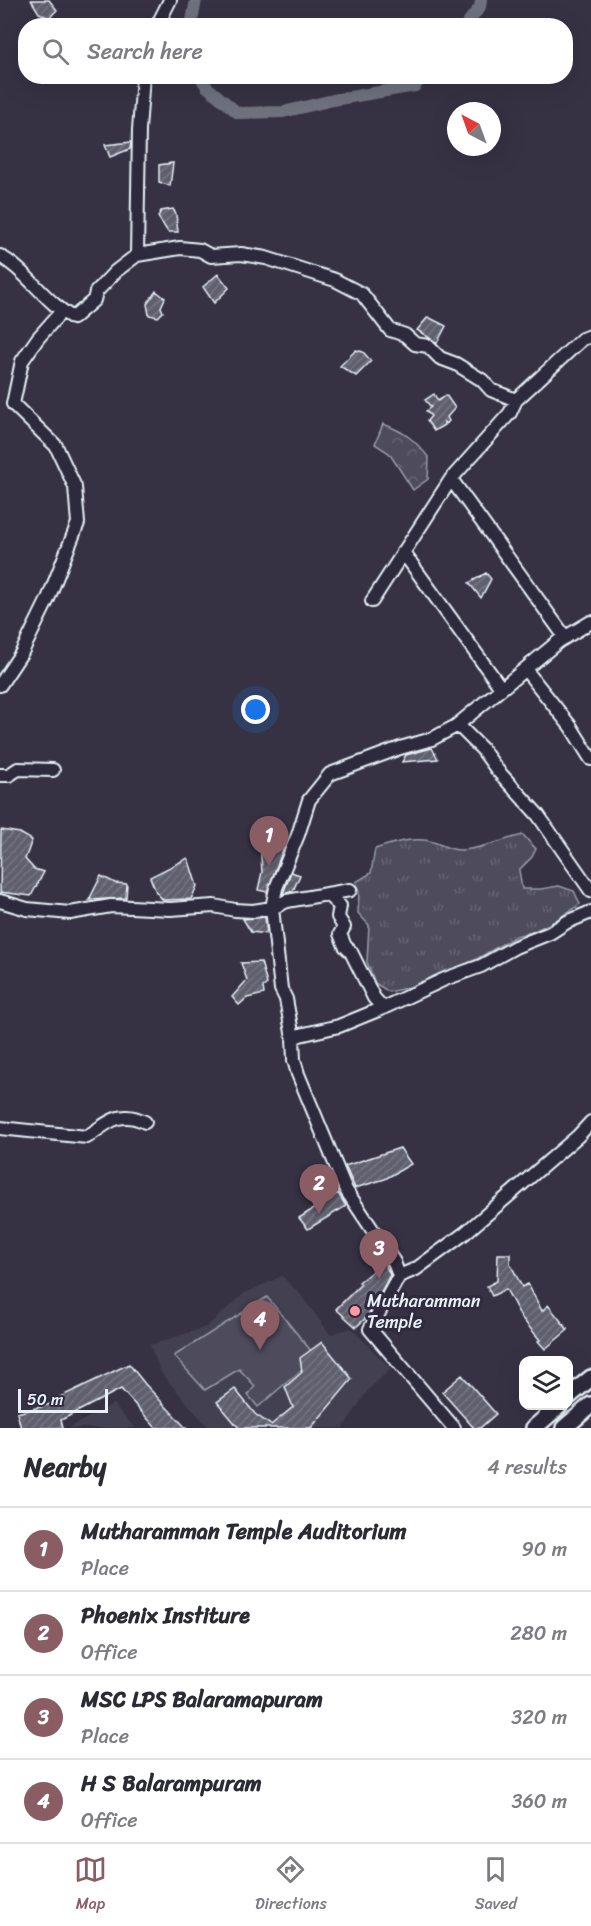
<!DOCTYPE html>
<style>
body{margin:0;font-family:Sriracha,sans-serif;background:#f2f2f3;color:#2b2b33}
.controls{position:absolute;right:18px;bottom:18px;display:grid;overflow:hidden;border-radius:12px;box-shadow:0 6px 24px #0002}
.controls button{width:54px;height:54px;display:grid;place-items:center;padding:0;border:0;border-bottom:2px solid #e1e1e2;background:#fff;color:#2b2b33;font:30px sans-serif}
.compass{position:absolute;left:447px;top:102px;width:54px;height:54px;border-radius:50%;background:#fff;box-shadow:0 6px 24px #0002;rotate:319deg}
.scale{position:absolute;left:18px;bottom:15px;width:90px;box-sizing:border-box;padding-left:6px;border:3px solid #e8f1f8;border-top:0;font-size:16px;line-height:21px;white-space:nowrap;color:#e8f1f8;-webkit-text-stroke:4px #2f2a3d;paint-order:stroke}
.you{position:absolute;left:256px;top:710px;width:21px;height:21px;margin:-15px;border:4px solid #fff;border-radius:50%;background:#1a73e8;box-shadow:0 0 0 9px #1a73e833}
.badge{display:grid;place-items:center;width:39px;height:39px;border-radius:50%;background:#8a5d65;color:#fff;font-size:20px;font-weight:700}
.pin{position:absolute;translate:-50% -50px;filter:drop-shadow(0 2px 3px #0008)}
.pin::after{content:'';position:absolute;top:32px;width:21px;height:18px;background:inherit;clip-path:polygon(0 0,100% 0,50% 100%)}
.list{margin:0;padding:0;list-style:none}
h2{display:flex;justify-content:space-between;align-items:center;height:78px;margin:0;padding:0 24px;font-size:26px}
h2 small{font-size:20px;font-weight:400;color:#7c7c81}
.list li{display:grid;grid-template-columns:39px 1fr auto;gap:18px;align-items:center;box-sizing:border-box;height:84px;padding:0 24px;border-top:2px solid #e1e1e2}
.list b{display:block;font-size:22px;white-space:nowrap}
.list p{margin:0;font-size:20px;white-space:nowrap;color:#7c7c81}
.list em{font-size:20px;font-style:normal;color:#7c7c81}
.icon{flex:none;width:33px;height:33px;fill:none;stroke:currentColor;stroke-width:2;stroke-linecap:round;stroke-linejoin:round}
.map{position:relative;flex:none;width:591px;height:1428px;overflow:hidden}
.search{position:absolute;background:#fff;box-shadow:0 6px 24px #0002;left:18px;right:18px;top:18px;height:66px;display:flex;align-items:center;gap:15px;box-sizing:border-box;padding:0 21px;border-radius:24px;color:#7c7c81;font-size:22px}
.sheet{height:414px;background:#fff}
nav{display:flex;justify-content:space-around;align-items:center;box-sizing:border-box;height:84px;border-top:2px solid #e1e1e2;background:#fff;font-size:16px;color:#7c7c81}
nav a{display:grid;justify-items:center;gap:3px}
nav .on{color:#8a5d65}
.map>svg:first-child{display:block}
.built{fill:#433f51}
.grass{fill:url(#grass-tufts);stroke:#9a9eaa;stroke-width:1.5}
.forest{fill:url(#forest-crowns);stroke:#9a9eaa;stroke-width:1.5}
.park{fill:#4d4b5c;stroke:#9a9eaa;stroke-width:1.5}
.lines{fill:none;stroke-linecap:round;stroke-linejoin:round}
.canal{stroke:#70717f;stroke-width:12}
.building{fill:url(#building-hatch);stroke:#e8f1f8;stroke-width:1.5}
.minor-casing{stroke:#e8f1f8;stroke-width:16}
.major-casing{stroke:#e8f1f8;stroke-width:20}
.minor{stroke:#2f2a3d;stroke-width:12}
.major{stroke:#2f2a3d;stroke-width:15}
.poi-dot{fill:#ff9aa2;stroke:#2f2a3d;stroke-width:2}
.labels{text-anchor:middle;stroke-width:6;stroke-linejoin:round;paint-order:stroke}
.poi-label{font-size:18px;fill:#e8f1f8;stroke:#2f2a3d;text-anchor:start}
</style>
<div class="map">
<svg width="591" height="1428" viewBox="0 0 591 1428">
<defs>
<pattern id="grass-tufts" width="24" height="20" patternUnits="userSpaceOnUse" patternTransform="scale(1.5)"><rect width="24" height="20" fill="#4d4b5c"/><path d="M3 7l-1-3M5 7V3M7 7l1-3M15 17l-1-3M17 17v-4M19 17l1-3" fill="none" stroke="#676574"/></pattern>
<pattern id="forest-crowns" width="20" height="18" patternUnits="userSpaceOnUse" patternTransform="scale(1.5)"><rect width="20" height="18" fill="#4d4b5c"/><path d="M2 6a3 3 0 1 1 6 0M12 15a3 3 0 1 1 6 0" fill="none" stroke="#676574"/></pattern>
<pattern id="building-hatch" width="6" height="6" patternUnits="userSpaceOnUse" patternTransform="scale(1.5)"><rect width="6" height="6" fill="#605e6e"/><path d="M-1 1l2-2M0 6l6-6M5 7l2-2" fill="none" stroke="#777683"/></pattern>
</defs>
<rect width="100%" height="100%" fill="#363244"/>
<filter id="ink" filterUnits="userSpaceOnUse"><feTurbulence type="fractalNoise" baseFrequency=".0167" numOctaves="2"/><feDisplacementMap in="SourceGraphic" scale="12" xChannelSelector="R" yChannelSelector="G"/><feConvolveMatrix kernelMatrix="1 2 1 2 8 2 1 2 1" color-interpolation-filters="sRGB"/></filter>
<g filter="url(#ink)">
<!-- built -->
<path class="built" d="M282 1276 300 1294 330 1334 351 1328 391 1369 369 1389 343 1428H209L161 1373 150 1345 206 1327 245 1293Z
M113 1404 135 1428H69Z"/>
<!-- grass -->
<path class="grass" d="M523 835 536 849 532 857 519 870 522 889H541L559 886 574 891 580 904 553 922 534 931 516 936 475 960 410 987 389 992 375 983 367 962 369 925 358 913 359 892 356 882 371 873 375 849C389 844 408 838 424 840 437 841 447 850 460 850 479 850 504 839 523 835Z"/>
<!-- forest -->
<path class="forest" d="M383 424C405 432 415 440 429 458L428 479 413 490 389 453 375 444Z"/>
<!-- park -->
<path class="park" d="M267 1297 316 1357 258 1407 248 1395 255 1386 239 1369 205 1390 174 1356Z"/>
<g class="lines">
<!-- canal -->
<path class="canal" d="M191 26 196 0
M465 26 480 7 481 0
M200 76 207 87 238 113 283 112 333 100 415 86 423 76"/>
</g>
<!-- building -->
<path class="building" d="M31 0H49L57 10 49 18 39 13Z
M131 142 130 149 110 157 105 145Z
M173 163 170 186 159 182V165Z
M173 209 176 214 178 232H168L158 217 161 211Z
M218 274 229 288 214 303 203 287Z
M156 291 165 298 161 307 163 312 158 317 149 315 147 304Z
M428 317 446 326 437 343 417 330Z
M356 350 363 352 371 361 356 376 340 366Z
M434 394 438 401 446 395 455 408 447 417 449 421 446 424 444 422V425L434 431 427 421 431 416 426 411 431 407 425 400Z
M486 573 491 579 481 598 469 583Z
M432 748 438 759 402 762 406 755Z
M1 830 20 833 32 840 25 859 34 869 44 872 31 896 0 892Z
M264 831 278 836 285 844 267 892 258 890 262 872 260 840Z
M188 858 197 886 191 899 163 900 156 892 150 877Z
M291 872 300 875 293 891 283 894Z
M101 876 115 883 127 884 126 898 89 900Z
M265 917 267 934 251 932 243 919Z
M261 962 267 984 263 987 264 994 247 998 239 1005 232 997 247 980 241 963Z
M400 1148 411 1164 385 1179 355 1188 345 1166Z
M338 1193 346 1206 308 1229 299 1218Z
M498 1254H510V1263L522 1287 528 1284 542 1311 548 1305 568 1330 545 1349 538 1341 540 1340 521 1317 506 1289 492 1296 487 1286 497 1281Z
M384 1262 390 1275 377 1299 370 1305 371 1310 367 1317 356 1327 336 1309 361 1284 359 1282Z
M322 1342 352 1379 311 1428H239L217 1402 235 1389 255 1414 271 1425 293 1407 285 1387 302 1372 300 1358Z
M129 1364 145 1384 186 1428H156L121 1389 61 1420 63 1428H21L17 1413 62 1401 60 1397Z
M462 1375 496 1414 480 1428H474L442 1392Z"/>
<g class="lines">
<!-- minor casing -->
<g class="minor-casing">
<path id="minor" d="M157 26 170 0
M137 255 139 130 143 76
M0 256C28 272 45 302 73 318L94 300 96 292 116 271 137 255 180 248 200 250 211 256 241 254 266 258 335 280 362 294 390 330 405 335 415 344 428 346 440 358 456 364 482 380 491 390 516 400
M451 479 565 637
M403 552 501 688
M372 601 451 479 510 413 516 400 582 339 591 336
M525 669 571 727 591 759
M0 685 22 652 48 599 78 523 75 487 56 446 13 404 22 361 38 338 61 312
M456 726 559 641 591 622
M0 775H9L18 769 53 770
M328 895 340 906 338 917 344 927 340 934 345 946 351 952 374 998 383 1008
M0 901 27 909 70 913 111 906 170 909 214 906 235 910 253 911 272 908 276 888 298 835 309 800 330 774 400 748 432 739 456 726 462 729 482 749 498 771 538 815 591 891
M293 1038 286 999 281 989 272 908 287 901 350 890
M0 1128 87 1137C107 1123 120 1109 145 1122
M399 1276 416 1269 465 1233 578 1136 591 1122
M454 1428 370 1329 399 1276 394 1262 346 1190 298 1074 294 1060 293 1038 300 1035 339 1026 383 1008 445 979 481 966 515 947 550 933 567 922 591 912"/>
</g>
<!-- major casing -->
<g class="major-casing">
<path id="major" d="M568 1397 591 1378
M534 1428 559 1406
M564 1428 591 1405"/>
</g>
<!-- minor -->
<use href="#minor" class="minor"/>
<!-- major -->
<use href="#major" class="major"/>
</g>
</g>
<!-- markers -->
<circle class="poi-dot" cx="355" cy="1311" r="6"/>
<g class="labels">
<!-- poi labels -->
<g class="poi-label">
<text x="367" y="1307">Mutharamman<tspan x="367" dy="21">Temple</tspan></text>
</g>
</g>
</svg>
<div class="controls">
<button><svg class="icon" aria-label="layers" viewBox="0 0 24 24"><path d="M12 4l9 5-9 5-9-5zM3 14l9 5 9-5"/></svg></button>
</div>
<svg class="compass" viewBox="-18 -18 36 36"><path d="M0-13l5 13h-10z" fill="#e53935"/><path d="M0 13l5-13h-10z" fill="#7c7c81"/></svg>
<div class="scale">50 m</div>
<div class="you"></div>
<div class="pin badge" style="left:269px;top:866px">1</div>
<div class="pin badge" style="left:319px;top:1214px">2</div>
<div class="pin badge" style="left:379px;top:1279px">3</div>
<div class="pin badge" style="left:260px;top:1350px">4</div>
<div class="search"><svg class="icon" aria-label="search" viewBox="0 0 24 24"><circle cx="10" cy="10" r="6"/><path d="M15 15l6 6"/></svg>Search here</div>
</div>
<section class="sheet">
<h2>Nearby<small>4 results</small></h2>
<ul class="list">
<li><span class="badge">1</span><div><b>Mutharamman Temple Auditorium</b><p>Place</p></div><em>90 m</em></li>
<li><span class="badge">2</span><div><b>Phoenix Institure</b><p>Office</p></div><em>280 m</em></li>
<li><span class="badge">3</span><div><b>MSC LPS Balaramapuram</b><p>Place</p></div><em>320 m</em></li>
<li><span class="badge">4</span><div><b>H S Balarampuram</b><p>Office</p></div><em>360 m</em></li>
</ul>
</section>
<nav>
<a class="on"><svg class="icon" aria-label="map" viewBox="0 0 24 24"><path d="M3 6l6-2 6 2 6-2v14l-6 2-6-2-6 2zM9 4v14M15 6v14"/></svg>Map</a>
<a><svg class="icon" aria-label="directions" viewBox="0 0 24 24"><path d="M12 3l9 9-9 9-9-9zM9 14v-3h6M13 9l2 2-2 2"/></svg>Directions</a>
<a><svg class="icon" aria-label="saved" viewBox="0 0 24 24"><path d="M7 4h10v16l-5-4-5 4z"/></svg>Saved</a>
</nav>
